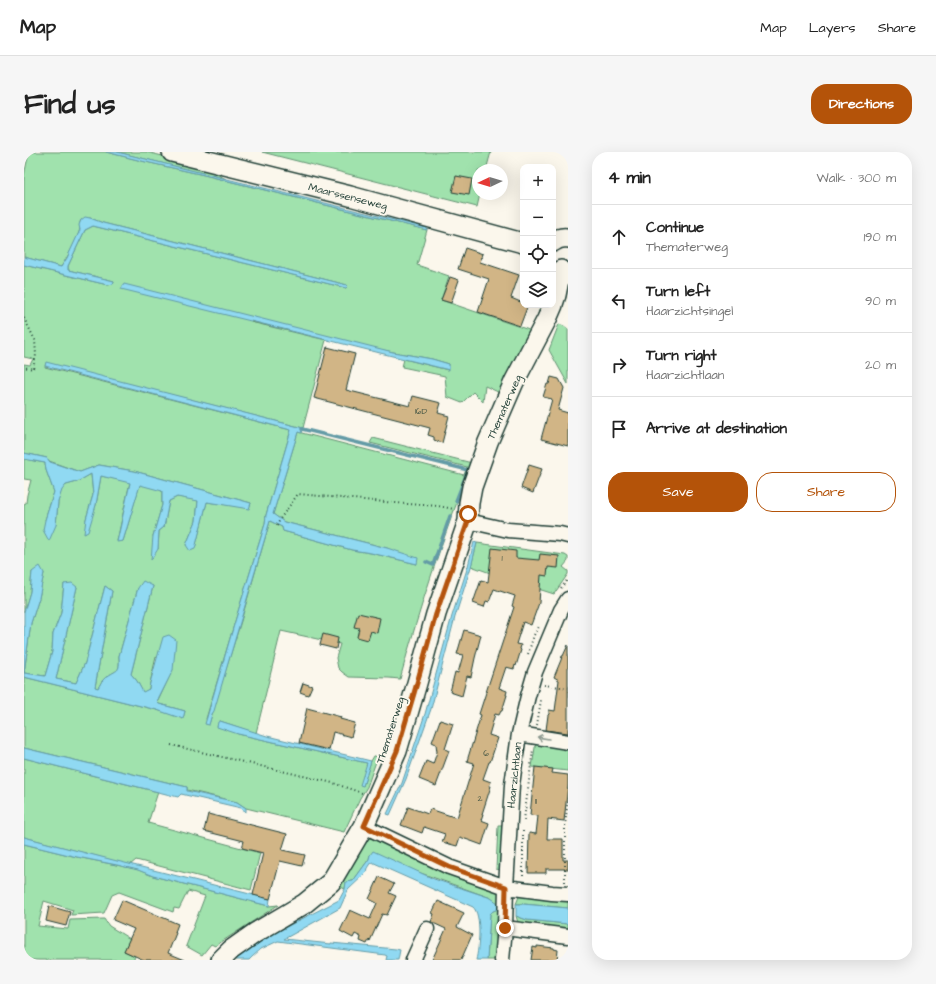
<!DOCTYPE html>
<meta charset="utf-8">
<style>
body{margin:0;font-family:"Architects Daughter",sans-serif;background:#f6f6f6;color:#222}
.controls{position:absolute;right:12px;top:12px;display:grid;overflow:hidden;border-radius:8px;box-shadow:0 4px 16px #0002}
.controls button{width:36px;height:36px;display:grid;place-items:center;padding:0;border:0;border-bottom:1px solid #e0e0e0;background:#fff;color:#222;font:20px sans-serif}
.compass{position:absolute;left:448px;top:12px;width:36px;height:36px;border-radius:50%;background:#fff;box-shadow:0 4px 16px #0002;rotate:266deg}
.stop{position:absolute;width:12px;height:12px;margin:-9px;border:3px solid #b45309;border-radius:50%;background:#fff}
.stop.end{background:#b45309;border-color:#fff;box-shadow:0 1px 4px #0008}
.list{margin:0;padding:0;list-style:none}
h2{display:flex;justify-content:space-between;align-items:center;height:52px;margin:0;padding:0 16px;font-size:17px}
h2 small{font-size:13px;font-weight:400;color:#767676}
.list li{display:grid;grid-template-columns:26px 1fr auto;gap:12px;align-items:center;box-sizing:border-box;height:64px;padding:0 16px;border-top:1px solid #e0e0e0}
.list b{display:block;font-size:15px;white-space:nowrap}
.list p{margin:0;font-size:13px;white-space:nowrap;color:#767676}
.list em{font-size:13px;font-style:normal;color:#767676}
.actions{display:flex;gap:8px;padding:12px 16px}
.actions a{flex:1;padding:9px 0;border:1px solid #b45309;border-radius:16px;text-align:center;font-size:14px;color:#b45309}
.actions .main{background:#b45309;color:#fff}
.icon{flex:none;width:22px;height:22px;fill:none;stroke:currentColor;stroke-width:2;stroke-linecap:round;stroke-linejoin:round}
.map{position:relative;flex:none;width:544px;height:808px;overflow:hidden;border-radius:16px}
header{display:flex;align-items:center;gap:24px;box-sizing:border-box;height:56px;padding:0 20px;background:#fff;border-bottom:1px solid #e0e0e0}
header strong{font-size:19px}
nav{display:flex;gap:22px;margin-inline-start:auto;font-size:14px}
.intro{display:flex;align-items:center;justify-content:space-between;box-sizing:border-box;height:96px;padding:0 24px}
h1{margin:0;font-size:28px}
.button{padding:10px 18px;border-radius:16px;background:#b45309;color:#fff;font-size:14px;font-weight:700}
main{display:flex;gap:24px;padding:0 24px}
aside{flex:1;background:#fff;border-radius:16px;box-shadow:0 4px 16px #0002}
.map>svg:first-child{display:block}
.green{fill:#a0e2ad;stroke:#609070}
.water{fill:#90d9f2;stroke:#639ba6}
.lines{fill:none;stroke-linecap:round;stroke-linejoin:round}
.stream{stroke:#639ba6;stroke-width:3.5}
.building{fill:#d1b586;stroke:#1f3d34}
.street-casing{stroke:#1f3d34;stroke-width:17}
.secondary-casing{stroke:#1f3d34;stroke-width:22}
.path{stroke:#1f3d34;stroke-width:2;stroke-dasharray:1 3;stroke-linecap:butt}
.street{stroke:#fbf7ec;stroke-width:14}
.secondary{stroke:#fbf7ec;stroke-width:19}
.oneway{stroke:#8d9a90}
.route{stroke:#b45309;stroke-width:5}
.labels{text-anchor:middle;stroke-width:4;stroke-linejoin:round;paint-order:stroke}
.number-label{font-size:9px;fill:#4c5b48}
.street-label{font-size:11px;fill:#1f3d34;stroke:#fbf7ec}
</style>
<header>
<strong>Map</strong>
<nav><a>Map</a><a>Layers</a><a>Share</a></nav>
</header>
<div class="intro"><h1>Find us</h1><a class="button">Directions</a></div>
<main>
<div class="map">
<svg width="544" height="808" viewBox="0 0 544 808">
<rect width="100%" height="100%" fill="#fbf7ec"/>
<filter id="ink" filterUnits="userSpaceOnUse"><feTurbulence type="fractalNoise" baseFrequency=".025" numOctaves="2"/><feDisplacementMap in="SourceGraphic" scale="8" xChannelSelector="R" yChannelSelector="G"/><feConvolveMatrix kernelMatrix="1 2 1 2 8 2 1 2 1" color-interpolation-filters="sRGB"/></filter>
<g filter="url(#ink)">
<!-- green -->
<path class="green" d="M5 0H82L122 10 180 23 403 78 393 113 425 124 417 148 508 179 516 156 521 160 473 254 470 252 474 240 461 234 459 250 449 240 438 251 423 245 421 224 378 215 380 207 424 218 425 212 408 207 369 200 227 170 302 188 279 276 22 211 21 215 267 278 242 363 241 372 212 466 182 567 185 572 217 469 246 369 258 375 259 379 328 398 347 401 393 412 363 396 260 370 249 362 274 280 440 323 443 315 346 291 349 286 448 311C420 382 396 454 376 527L365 526 325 525 318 520 314 516 312 506 316 492 257 479 232 581 196 569 214 582 343 611 339 634 347 609 350 604H354L343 635 336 646 320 680 222 656 213 650 163 638V635L0 596V525L133 558 159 566 161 559 135 552 133 551 149 517 132 505 126 531 125 537 119 541 113 529 107 522 129 434 114 436 95 504C96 522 94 516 81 526 78 528 76 533 74 536L71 535 88 439 81 434 61 511 52 531 32 527 53 435 40 432 37 461 29 482 28 500 21 524 0 521 7 471 15 446 20 421 8 420 6 440 0 460V352L2 351 3 343 7 328 0 327V307L21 311 22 318 30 340 21 368 32 373 34 350 37 338 42 333 53 330 67 322 69 343 62 367 61 382 72 353 77 324 106 330 93 389H99L116 332 138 338V353L129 384 134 397 135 379 140 375 145 349 153 345 174 348 172 369 162 393 171 396 183 350 225 356 227 351 110 319 75 313 56 320 25 309 23 306 0 301V212L6 213 9 207 0 205V113L84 133 89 132 90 129 44 118V114L61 78 69 74 322 136 324 134 323 133 79 71 66 66 57 68C54 74 57 75 55 80 51 92 44 104 37 115L0 105V24Z
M93 0H122L176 13 202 27Z
M238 0H467L462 18H454V42H456L453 55Z
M535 172 540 174 544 177V232L525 198Z
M453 391 541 403 544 405V409L539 415 544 419V422L530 442 480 426 447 414Z
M512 589 544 594V619L508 615Z
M0 606 134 640 124 671 236 701 227 738 112 708 106 713 0 685Z
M474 674H479L477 718 472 717Z
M344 686 354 687 377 700 422 720 475 738 476 748 472 808H463L466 762 469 759 474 757 467 746 346 703 345 707 329 729 322 730 321 737 310 732Z
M0 692 53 705 112 717 129 724 245 754 254 753 191 794 187 792 178 803 162 794 181 744 164 739 155 757 150 756 149 760 95 740 88 743 80 761 47 763 49 758 20 749 14 774 44 777 46 768 80 767 85 774 106 787 100 799 111 804 109 808H0Z
M496 742 544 748V756L499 752H492Z
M492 764 503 768 544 772V781L495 774Z"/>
<!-- water -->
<path class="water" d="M82 0H93L403 76V78L180 23 122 10Z
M61 65 66 66 79 71 323 133 324 134 322 136 69 74 61 78 44 114V118L90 129 89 132 84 133 0 113V105L37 115 43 106 56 78 55 73 57 68Z
M100 132 369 200 408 207 425 212V218L97 137Z
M22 210 279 276 277 281 274 280 249 362 260 370 363 396 394 406 393 412 347 401 328 398 259 379 258 375 246 369 190 559 188 562 185 573 181 572 212 466 241 372 242 363 267 278 21 214Z
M0 301 23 306 26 310 56 320 75 313 110 319 227 351 225 357 183 350 171 397 166 399 162 393 172 369 174 349 153 345 145 349 140 375 135 379 134 397 127 408 129 384 138 353V339L116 333 99 389 93 390 106 331 77 324 72 353 64 380 60 382 62 367 69 343 67 322 53 330 42 333 38 338 34 350 32 373 25 389 19 378 21 368 30 340 22 318 21 311 0 307Z
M450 390 453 391 447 415 431 465 407 557 382 627 366 663 363 662 378 631 401 562 428 464 444 414Z
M16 414 20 421 15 446 7 471 0 521 21 524 28 500 29 482 37 461 40 432 48 431 53 435 32 527 52 531 61 511 81 434 88 439 71 535 74 536C76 533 78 528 81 526 94 516 96 522 95 504L114 436 119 429 129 434 107 522 113 529 119 540 125 537 126 531 139 485 145 483 152 488 149 518 133 550 135 552 161 559 159 567 133 558 0 525V460L6 440 8 420Z
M196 569 243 584 347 609 339 634 336 633 343 611 214 582 193 575 194 570Z
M0 596 163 635V639L213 650 222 656V660L217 656 157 642 154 645 0 606Z
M0 685 93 709 246 747 245 754 129 724 114 718 93 713 53 705 0 692Z
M349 699 410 727 467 746 474 751V757L469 759 466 762 463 808H452C455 796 458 763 449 755L348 710 344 716 343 720 324 738 316 756 260 787 307 792V791L372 797 376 798 374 808H362L363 804 361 803 254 789 237 797 228 805 225 808H211L231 791 250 781 315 748 321 737 322 730 329 729 345 707 346 703Z
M492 752H499L544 756V772L503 768 492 764Z"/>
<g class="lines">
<!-- stream -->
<path class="stream" d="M278 277 444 318 432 349
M402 410 409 413 426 364"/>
</g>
<!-- building -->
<path class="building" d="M432 24 448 27 445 43 428 40Z
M441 96 459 102 456 110 495 123 487 146 499 151V153H504L496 174 454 160 465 127 434 117Z
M426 125 435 128 427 151 417 148Z
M303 195 331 202 322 238 386 254 389 244 417 251 414 261 425 264 418 291 410 288V285L404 283 406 276 290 246Z
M527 225 535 227 540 236 534 258 544 261V294L517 287 528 247 519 245 523 232H525Z
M505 313 518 317 509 341 497 336Z
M468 396 492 399V406L515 408 516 402 535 404 534 416 524 415 523 424 517 423 515 451 507 473 499 470 492 492 497 493 496 497 497 498 492 514 491 513 490 517 482 515 475 536 483 539 482 543H483L478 559H477L475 563 471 562 465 583 474 586 466 610H465L459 627 467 630 465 634H467L458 662H459L457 668 465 671 458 693 436 685 433 694 418 690 421 682 400 675 398 681 377 673 384 655 404 662 406 657 433 666 450 611 443 609 457 563 455 562 466 528 490 455 488 454 491 444 470 437 465 450 462 449 460 455 449 451 457 428 464 430Z
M334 461 356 466 353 481 347 479 344 488 333 485 335 476 330 475Z
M440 478 457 483 451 506 447 525 443 524 438 544 426 540 431 520 434 521 439 503 433 502Z
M299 482 314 486 312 497 296 493Z
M544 493V581L522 578 524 563 525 562V558L531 559 535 528 530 525 537 508 538 504H539Z
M279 531 288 534 284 543 276 540Z
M283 556 317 565 316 567 331 571 327 585 309 580 305 598 275 591Z
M416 568 429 572 421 597 425 599 412 634 395 627 402 609 409 612 413 600 412 592 408 590Z
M511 615 529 617 528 621 544 623V633L540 669 524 667 523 687H539V708H544V717H522V721H504L505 681 512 682 514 664 506 663Z
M184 662 263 682 258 698 281 703 278 714 256 709 246 747 229 743 239 701 218 696 220 689 180 679Z
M355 725 370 732 365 741 372 744 363 763 358 762 346 789 345 788 343 792 336 789 337 785 331 782 329 786 316 779 326 758 346 767 353 751 345 747Z
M98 748 154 772 151 780 152 781 144 801 161 808H120L100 799 110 777 89 768Z
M414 749 440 761 433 775 448 783 437 808H408L422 777 407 770 410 762 408 761Z
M25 754 46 760 42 774 22 769Z
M513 794 530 796V797L534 798 533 808H507L509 795 513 796Z"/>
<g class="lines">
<!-- street casing -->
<g class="street-casing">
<path id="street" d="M444 369 484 378 536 382 544 384
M495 582 544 590
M340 674 425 715 482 735 528 741 544 742
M481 776 544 784
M389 808 403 777
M478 808 481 776 482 735 488 633 495 582 504 544 511 520 537 458 544 447"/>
</g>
<!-- secondary casing -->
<g class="secondary-casing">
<path id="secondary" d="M148 0 326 44 499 91
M529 90C534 86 538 85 544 86
M529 152 532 143 537 118
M197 808 207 798 231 781 280 752 307 730 340 674 373 599 393 531 412 462 444 369 445 351 448 335 464 290 490 230 523 167 529 153"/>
</g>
<!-- path -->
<path class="path" d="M0 166 11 188 12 203 9 217 0 215
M253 374 256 367 274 342 383 352 414 354 430 357
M537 436 544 427
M504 502 510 483 516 473
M520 533 544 536
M513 573 517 548
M147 593 309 631 338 641
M500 668 509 597
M499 724V678
M541 730V675L544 647"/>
<!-- street -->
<use href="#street" class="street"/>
<!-- secondary -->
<use href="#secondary" class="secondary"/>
</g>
<!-- one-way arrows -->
<defs><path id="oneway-shaft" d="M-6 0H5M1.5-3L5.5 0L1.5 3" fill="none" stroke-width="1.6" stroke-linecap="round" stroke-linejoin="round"/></defs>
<use class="oneway" href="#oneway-shaft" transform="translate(519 586) rotate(-170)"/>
</g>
<g class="lines" filter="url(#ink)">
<!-- route -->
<path class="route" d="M444 362V369L412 462 393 531 373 599 340 674 425 715 482 735 481 776"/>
</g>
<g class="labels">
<!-- number labels -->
<g class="number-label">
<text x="397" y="262">16D</text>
<text x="478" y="409">1</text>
<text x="462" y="604">6</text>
<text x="456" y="649">2</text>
<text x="512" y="652">11</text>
</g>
<!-- street labels -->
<g class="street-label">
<text transform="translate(324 44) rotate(14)" y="4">Maarssenseweg</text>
<text transform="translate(480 255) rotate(-66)" y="4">Thematerweg</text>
<text transform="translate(366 578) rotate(-72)" y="4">Thematerweg</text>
<text transform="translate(490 623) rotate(-84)" y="4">Haarzichtlaan</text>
</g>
</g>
</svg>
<div class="controls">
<button>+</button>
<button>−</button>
<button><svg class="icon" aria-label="locate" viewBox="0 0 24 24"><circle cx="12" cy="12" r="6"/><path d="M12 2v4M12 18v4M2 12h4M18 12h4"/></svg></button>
<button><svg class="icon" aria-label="layers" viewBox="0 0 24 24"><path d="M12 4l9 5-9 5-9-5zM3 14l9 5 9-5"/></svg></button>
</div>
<svg class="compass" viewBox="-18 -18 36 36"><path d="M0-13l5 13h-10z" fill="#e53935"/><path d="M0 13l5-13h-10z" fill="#767676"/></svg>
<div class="stop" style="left:444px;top:362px"></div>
<div class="stop end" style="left:481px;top:776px"></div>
</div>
<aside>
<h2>4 min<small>Walk · 300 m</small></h2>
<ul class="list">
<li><svg class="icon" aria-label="ahead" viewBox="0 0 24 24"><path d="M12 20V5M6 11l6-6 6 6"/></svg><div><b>Continue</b><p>Thematerweg</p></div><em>190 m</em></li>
<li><svg class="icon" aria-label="left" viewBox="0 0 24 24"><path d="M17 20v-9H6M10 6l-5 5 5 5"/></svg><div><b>Turn left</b><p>Haarzichtsingel</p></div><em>90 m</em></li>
<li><svg class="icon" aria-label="right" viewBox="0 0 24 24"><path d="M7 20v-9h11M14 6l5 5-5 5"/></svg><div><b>Turn right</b><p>Haarzichtlaan</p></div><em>20 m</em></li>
<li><svg class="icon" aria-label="arrive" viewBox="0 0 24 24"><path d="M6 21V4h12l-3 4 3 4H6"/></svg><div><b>Arrive at destination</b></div></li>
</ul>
<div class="actions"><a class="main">Save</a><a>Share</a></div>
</aside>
</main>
